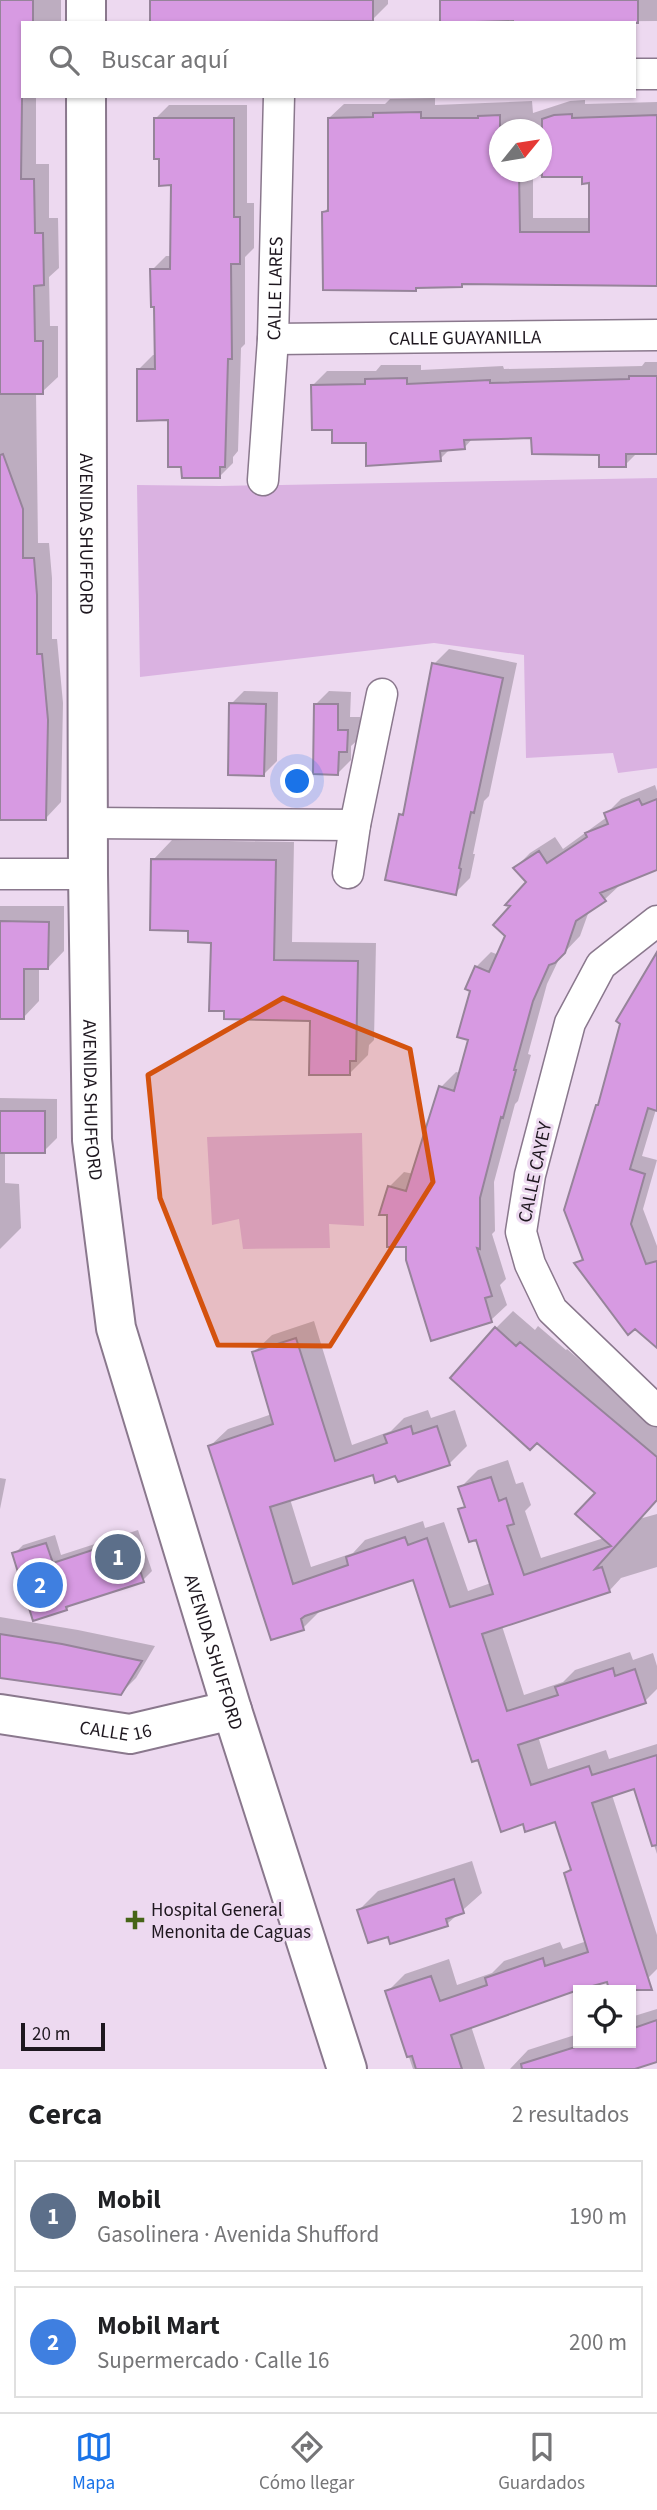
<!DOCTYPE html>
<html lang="es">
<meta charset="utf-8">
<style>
body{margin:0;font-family:"Source Sans 3",sans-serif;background:#f6f6f6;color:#202124}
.controls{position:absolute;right:21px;bottom:21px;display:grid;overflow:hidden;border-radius:0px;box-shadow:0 2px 5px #0004}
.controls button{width:63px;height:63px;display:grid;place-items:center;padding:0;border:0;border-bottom:2px solid #e0e0e0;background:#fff;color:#202124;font:35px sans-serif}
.compass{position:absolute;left:489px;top:119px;width:63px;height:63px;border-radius:50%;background:#fff;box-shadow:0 2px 5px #0004;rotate:60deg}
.scale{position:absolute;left:21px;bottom:18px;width:84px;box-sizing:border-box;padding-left:7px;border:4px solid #1e171f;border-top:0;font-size:19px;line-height:24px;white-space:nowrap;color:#1e171f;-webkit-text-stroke:5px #edd9f0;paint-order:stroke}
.you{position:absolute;left:298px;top:782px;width:24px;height:24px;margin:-18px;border:5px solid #fff;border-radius:50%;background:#1a73e8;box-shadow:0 0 0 10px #1a73e833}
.badge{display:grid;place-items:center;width:46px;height:46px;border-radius:50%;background:#1a73e8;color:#fff;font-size:23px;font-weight:700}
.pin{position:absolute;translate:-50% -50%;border:4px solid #fff;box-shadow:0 2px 7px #0006}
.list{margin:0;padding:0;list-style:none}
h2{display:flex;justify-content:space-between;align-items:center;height:91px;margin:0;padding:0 28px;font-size:30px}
h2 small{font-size:23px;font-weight:400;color:#757577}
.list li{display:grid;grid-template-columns:46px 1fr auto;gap:21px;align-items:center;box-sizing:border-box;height:112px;margin:0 14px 14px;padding:0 14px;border:2px solid #e0e0e0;border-radius:0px}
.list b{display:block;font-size:26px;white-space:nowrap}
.list p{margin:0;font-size:23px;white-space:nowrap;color:#757577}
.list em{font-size:23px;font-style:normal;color:#757577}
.icon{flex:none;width:38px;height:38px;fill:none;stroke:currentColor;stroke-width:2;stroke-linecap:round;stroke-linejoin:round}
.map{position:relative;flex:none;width:657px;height:2069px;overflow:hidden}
.search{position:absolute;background:#fff;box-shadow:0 2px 5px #0004;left:21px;right:21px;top:21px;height:77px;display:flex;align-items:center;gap:18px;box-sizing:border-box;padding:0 24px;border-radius:0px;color:#757577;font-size:26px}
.sheet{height:343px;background:#fff}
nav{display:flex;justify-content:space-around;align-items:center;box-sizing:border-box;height:98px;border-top:2px solid #e0e0e0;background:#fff;font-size:19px;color:#757577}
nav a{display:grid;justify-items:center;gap:4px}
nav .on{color:#1a73e8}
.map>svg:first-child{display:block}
.green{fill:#dab2e1}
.shadow{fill:#0003;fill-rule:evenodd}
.building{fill:#d79ae2;stroke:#96849a;stroke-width:2}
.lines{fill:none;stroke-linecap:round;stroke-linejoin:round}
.street-casing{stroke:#8a788d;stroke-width:33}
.secondary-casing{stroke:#8a788d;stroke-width:42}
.street{stroke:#fff;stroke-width:30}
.secondary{stroke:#fff;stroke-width:38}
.marked{fill:#d4520e;fill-opacity:0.2;stroke:#d4520e;stroke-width:5;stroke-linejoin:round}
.poi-dot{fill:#466417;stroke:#edd9f0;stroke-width:2.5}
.labels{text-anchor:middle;stroke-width:6;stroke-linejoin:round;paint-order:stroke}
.street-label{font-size:19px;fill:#1e171f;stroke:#edd9f0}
.poi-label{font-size:19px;fill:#1e171f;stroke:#edd9f0;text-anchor:start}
</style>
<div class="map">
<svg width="657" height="2069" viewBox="0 0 657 2069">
<rect width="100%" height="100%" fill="#edd9f0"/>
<!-- green -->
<path class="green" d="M657 478V768L618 773 613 753 526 758 524 655 434 643 140 677 137 485 220 486Z
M362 1133 364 1226 329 1224 330 1248 243 1249 239 1219 212 1225 207 1137Z"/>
<!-- shadow -->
<path class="shadow" d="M0 0H61V23H23V96H36V164H49V218H58L59 268 49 277 50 326H58V377L42 392H36L38 543H49L52 578V639H57L63 703 61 802 46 818H0Z
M152 0H388V4L373 19H365L362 23H152Z
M442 0H657V21L515 22V19Z
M435 98V105L532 101 533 113 570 101 585 100V104L657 102V285L464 282 461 285 419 286 415 289 324 212 330 206 329 118 344 104H385L390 99ZM500 130H542V172H500ZM583 175 591 182V218H533V176Z
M169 105H247V203H254V248L245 257V344L241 348 238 451 233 457V463L219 477 170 419 138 370 153 355H157L156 305 152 270 166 256H172L173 183 161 157 155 119Z
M645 362H657V450L638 452 625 465 600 453 533 437 473 438 464 448H451L440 459 334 428 313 385 327 371H376L381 365H421V370L503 366 504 369 642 366Z
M449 649 517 663 489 796 484 801 473 854H475L470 878 455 893 401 815 406 809 434 664Z
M244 691 278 692 277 761 264 774 231 704Z
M329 691 351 692 350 717H360V738L351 746V760L338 773 316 704Z
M655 785 657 791V868L620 885 604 900 589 911 580 936 560 957 547 984 528 1054 531 1055 518 1101 515 1104 494 1182 495 1231 492 1234 506 1279 500 1285 507 1305 491 1320 407 1245 389 1187 404 1172 414 1174 441 1087 456 1072 461 1073 470 1039 476 967 491 952 499 955 529 882 515 868 530 853 555 837 563 849 607 817 606 814 621 799Z
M172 840 294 842 292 942 376 943 374 1040 369 1045 368 1055 349 1074 312 1019 213 941 190 929 153 860Z
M0 906H64V951L48 968H39V1001L23 1018 0 1017Z
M657 964V1106L642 1156 657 1160 643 1209 657 1246V1346L577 1264 584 1256 601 1102Z
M0 1098 57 1099V1138L44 1151H5V1183L19 1184 21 1228 0 1249Z
M513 1311 535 1330 538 1326 566 1350 567 1349 657 1427V1500L639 1519 657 1514V1567L621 1578 610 1590 502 1626 524 1695 563 1682 575 1670 630 1652 633 1660 653 1653 657 1666V1689L645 1701 538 1736 548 1769 606 1750 609 1759 657 1744V1854L635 1787 612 1795 657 1935V1969L648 1978 608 1980 471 2026 485 2069H413L387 1992 405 1974 449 1959 457 1985 492 1973 504 1961 560 1942 563 1949 587 1941 566 1873 572 1867 557 1820 526 1830 414 1577 320 1611 303 1628 210 1446 228 1429 272 1414 254 1352 272 1335 314 1321 352 1445 391 1431 404 1418 428 1410 431 1418 455 1410 467 1446 449 1464 397 1474 374 1473 290 1499 311 1567 353 1553 365 1540 423 1521 425 1528 444 1522 468 1591 491 1583 477 1537 460 1510 466 1504 460 1488 478 1470 508 1460 516 1484 523 1482 531 1505 525 1511 541 1558 604 1538 597 1493 496 1328Z
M0 1478 6 1479 0 1509Z
M138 1530 152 1571 143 1580 72 1603 67 1609 14 1554 23 1545 55 1535 61 1555Z
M0 1617 78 1630 155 1646 136 1678 120 1694 0 1675Z
M472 1861 482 1893 447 1924 389 1935 359 1910 378 1891Z
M657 2009V2060L629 2069H510L528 2050 578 2034V2043H631V2017Z"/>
<!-- building -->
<path class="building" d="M0 0H33V23H23L21 179H34L35 233H43L44 285 34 286 35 341H43V394H0Z
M150 0H373V21L150 23Z
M440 0H638V23H513V21L440 23Z
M421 112V118H478V116L500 115V172H519L520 232H589V183L582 184V177H542V119L554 115 572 114V118L657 115V286L462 284V287L416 288V291L323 290 322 212 328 211V118L373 117V113Z
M154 118H234V217H240V264H231L232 359H228L225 467H220V478H182L181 467H168V420L137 421V369H155L154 307H151L150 269H170L171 185 159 186V159H154Z
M629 376H657V454H626V467H599V455L532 454 531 438 464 440 465 449 440 451 441 461 366 466V443H332V430H312L311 385 365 384V379L407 378V384L490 380V383L629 379Z
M3 454 23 509V558H34L37 595V654H42L48 720 46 820H0V455Z
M432 663 503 678 474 813 471 812 459 868 461 869 456 895 385 880 399 814 403 815Z
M229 703 266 704 264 776 228 775Z
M314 704H338V730H348L347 752H339L338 775 313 774Z
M639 799 642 805 657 799V870L600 893 606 901 576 921 565 953 555 963 549 965 533 1001 514 1070H516L503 1118 501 1117 480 1198V1249L477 1248 492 1296 485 1298 492 1322 431 1341 406 1260V1247H387V1215H379L388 1186 406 1191 439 1086 454 1091 468 1040 457 1037 470 991 465 989 475 966 489 972 505 936 493 925 510 906 505 905 526 882 513 868 539 851 547 863 587 837 585 833 608 824 604 813Z
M151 859 276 860 274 960 358 961 356 1061H350V1075H309L310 1021 224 1019V1011H209L211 943 188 942V931L150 930Z
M0 921 49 922 48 969H24V1019H0Z
M657 952V1111L648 1108 630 1169 645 1174 631 1224 646 1264 657 1261V1348L635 1329 628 1335 574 1263 583 1260 564 1210 596 1105H598L620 1024 616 1021Z
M0 1111H45V1153H0Z
M495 1327 516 1346 520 1342 657 1457V1500L595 1569 602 1567 610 1592 482 1634 507 1711 558 1695 555 1687 613 1668 615 1676 635 1669 646 1703 518 1745 531 1785 589 1766 592 1775 657 1755V1845L652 1846 634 1789 592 1803 652 1990H609L607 1982 578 1990 451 2035 462 2069H416L412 2056 407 2057 385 1991 431 1976 440 2001 487 1985 485 1978 543 1958 545 1966 588 1952 564 1873 571 1870 555 1822 525 1832 523 1824 501 1832 478 1760 472 1762 413 1580 305 1616 301 1619 304 1630 271 1640 208 1446 273 1424 252 1352 296 1338 335 1461 387 1443 384 1435 411 1426 413 1434 437 1426 450 1465 398 1482 395 1476 375 1483 373 1475 270 1507 293 1584 348 1565 346 1557 405 1537 408 1545 427 1538 450 1607 493 1594 476 1540 469 1542 458 1509 465 1507 458 1487 491 1477 499 1501 506 1498 514 1524 507 1526 524 1575 611 1546 575 1514 595 1493 537 1443 530 1450 450 1378Z
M129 1538 144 1582 66 1607 67 1610 33 1621 12 1553 46 1543 53 1563Z
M0 1634 62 1644 142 1661 121 1695 0 1678Z
M454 1879 464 1913 446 1919 448 1926 390 1944 388 1937 368 1943 357 1910Z
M657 2020V2062L635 2069H522L521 2064 588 2043H631V2029Z"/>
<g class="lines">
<!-- street casing -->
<g class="street-casing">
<g id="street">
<path d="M634 74H657"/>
<path id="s1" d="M273 339 657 335"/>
<path id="s2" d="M263 480 273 339 279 96"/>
<path d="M88 823 355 825"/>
<path d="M348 873 355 825 382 694"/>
<path d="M0 874H88"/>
<path d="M657 921 601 965 570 1023 530 1175 521 1232 530 1264 552 1310 657 1411"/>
</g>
</g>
<!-- secondary casing -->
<g class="secondary-casing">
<g id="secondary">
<path d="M86 23V0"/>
<path id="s3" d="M86 96 88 874 92 1140 116 1328 232 1710 347 2069"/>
<path id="s4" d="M0 1714 130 1734 232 1710"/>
</g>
</g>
<!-- street -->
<use href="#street" class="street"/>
<!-- secondary -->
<use href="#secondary" class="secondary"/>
</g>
<!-- marked area -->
<path class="marked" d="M283 998 410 1049 433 1182 330 1346 218 1345 160 1198 148 1075Z"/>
<!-- markers -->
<path class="poi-dot" d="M131.5 1909.5h7v7h7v7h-7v7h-7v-7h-7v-7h7z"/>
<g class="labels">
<!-- street labels -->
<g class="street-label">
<text dy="7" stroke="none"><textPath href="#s2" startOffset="192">CALLE LARES</textPath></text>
<text dy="7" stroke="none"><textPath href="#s1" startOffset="192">CALLE GUAYANILLA</textPath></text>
<text dy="7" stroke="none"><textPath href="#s3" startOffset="438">AVENIDA SHUFFORD</textPath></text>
<text dy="7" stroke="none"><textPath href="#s3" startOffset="1004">AVENIDA SHUFFORD</textPath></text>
<text transform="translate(534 1172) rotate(-78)" y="7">CALLE CAYEY</text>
<text dy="7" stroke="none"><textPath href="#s3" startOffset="1572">AVENIDA SHUFFORD</textPath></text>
<text dy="7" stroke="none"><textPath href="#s4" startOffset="117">CALLE 16</textPath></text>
</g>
<!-- poi labels -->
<g class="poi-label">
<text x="151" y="1916">Hospital General<tspan x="151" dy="22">Menonita de Caguas</tspan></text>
</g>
</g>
</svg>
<div class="controls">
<button><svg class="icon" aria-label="locate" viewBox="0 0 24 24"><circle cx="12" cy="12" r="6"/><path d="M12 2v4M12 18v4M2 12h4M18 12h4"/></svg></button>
</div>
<svg class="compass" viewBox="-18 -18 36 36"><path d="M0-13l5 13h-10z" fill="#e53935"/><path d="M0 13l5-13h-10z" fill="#757577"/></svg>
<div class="scale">20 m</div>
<div class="you"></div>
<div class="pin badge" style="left:118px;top:1557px;background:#5c6f8a">1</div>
<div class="pin badge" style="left:40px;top:1585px;background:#3f7fe0">2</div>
<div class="search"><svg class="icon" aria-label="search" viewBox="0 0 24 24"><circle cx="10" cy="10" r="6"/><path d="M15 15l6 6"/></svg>Buscar aquí</div>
</div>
<section class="sheet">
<h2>Cerca<small>2 resultados</small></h2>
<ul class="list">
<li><span class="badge" style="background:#5c6f8a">1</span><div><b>Mobil</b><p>Gasolinera · Avenida Shufford</p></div><em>190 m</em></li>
<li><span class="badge" style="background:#3f7fe0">2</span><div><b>Mobil Mart</b><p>Supermercado · Calle 16</p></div><em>200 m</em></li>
</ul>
</section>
<nav>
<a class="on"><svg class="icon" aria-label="map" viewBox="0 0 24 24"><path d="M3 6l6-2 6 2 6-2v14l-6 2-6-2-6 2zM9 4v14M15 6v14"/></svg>Mapa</a>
<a><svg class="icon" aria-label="directions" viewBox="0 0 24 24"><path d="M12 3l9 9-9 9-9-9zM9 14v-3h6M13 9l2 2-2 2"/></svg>Cómo llegar</a>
<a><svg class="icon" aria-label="saved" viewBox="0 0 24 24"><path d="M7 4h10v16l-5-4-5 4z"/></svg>Guardados</a>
</nav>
